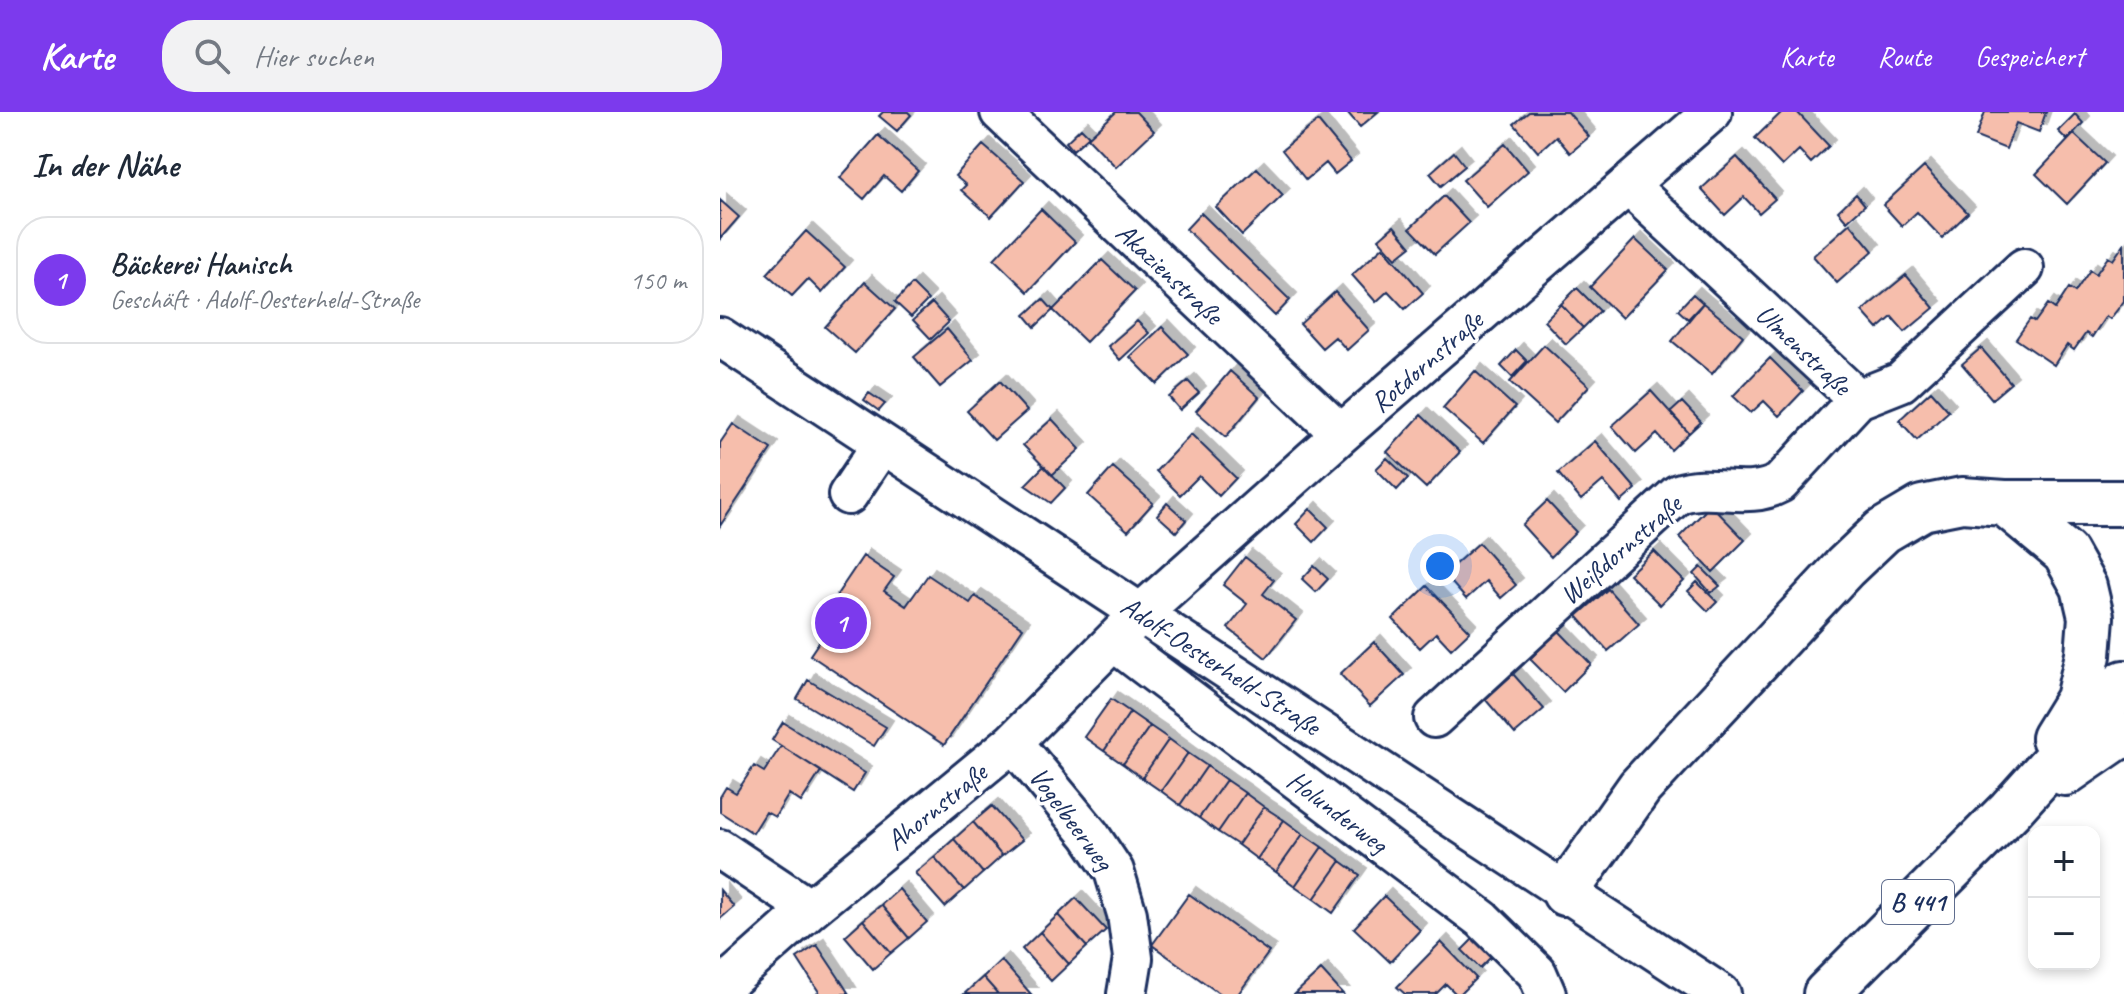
<!DOCTYPE html>
<html lang="de">
<meta charset="utf-8">
<style>
body{margin:0;font-family:Caveat,sans-serif;background:#f2f2f3;color:#1f2937}
.controls{position:absolute;right:24px;bottom:24px;display:grid;overflow:hidden;border-radius:16px;box-shadow:0 4px 12px #0003}
.controls button{width:72px;height:72px;display:grid;place-items:center;padding:0;border:0;border-bottom:2px solid #e0e1e3;background:#fff;color:#1f2937;font:40px sans-serif}
.you{position:absolute;left:720px;top:454px;width:28px;height:28px;margin:-20px;border:6px solid #fff;border-radius:50%;background:#1a73e8;box-shadow:0 0 0 12px #1a73e833}
.badge{display:grid;place-items:center;width:52px;height:52px;border-radius:50%;background:#7c3aed;color:#fff;font-size:26px;font-weight:700}
.pin{position:absolute;translate:-50% -50%;border:4px solid #fff;box-shadow:0 2px 8px #0006}
.list{margin:0;padding:0;list-style:none}
h2{display:flex;justify-content:space-between;align-items:center;height:104px;margin:0;padding:0 32px;font-size:34px}
h2 small{font-size:26px;font-weight:400;color:#747a83}
.list li{display:grid;grid-template-columns:52px 1fr auto;gap:24px;align-items:center;box-sizing:border-box;height:128px;margin:0 16px 16px;padding:0 16px;border:2px solid #e0e1e3;border-radius:32px}
.list b{display:block;font-size:30px;white-space:nowrap}
.list p{margin:0;font-size:26px;white-space:nowrap;color:#747a83}
.list em{font-size:26px;font-style:normal;color:#747a83}
.icon{flex:none;width:44px;height:44px;fill:none;stroke:currentColor;stroke-width:2;stroke-linecap:round;stroke-linejoin:round}
.map{position:relative;flex:none;width:1404px;height:882px;overflow:hidden}
header{display:flex;align-items:center;gap:48px;box-sizing:border-box;height:112px;padding:0 40px;background:#7c3aed;color:#fff}
header strong{font-size:38px}
nav{display:flex;gap:44px;margin-inline-start:auto;font-size:28px}
.search{width:560px;height:72px;background:#f2f2f3;display:flex;align-items:center;gap:20px;box-sizing:border-box;padding:0 28px;border-radius:32px;color:#747a83;font-size:30px}
main{display:flex}
aside{flex:1;background:#fff}
.map>svg:first-child{display:block}
.building{fill:#f6beac;stroke:#1b2f5e;stroke-width:2;filter:url(#shadow)}
.lines{fill:none;stroke-linecap:round;stroke-linejoin:round}
.minor-casing{stroke:#1b2f5e;stroke-width:44}
.major-casing{stroke:#1b2f5e;stroke-width:50}
.minor{stroke:#fff;stroke-width:38}
.major{stroke:#fff;stroke-width:44}
.labels{text-anchor:middle;stroke-width:7;stroke-linejoin:round;paint-order:stroke}
.shield{fill:#fff;stroke:#5f6d8e;stroke-width:2}
.shield-label{font-size:26px;font-weight:bold;fill:#1b2f5e}
.street-label{font-size:28px;fill:#1b2f5e;stroke:#fff}
</style>
<header>
<strong>Karte</strong>
<div class="search"><svg class="icon" aria-label="search" viewBox="0 0 24 24"><circle cx="10" cy="10" r="6"/><path d="M15 15l6 6"/></svg>Hier suchen</div>
<nav><a>Karte</a><a>Route</a><a>Gespeichert</a></nav>
</header>
<main>
<aside>
<h2>In der Nähe<small></small></h2>
<ul class="list">
<li><span class="badge">1</span><div><b>Bäckerei Hanisch</b><p>Geschäft · Adolf-Oesterheld-Straße</p></div><em>150 m</em></li>
</ul>
</aside>
<div class="map">
<svg width="1404" height="882" viewBox="0 0 1404 882">
<defs>
<filter id="shadow"><feDropShadow dx="7" dy="-7" stdDeviation="0" flood-color="#0004"/></filter>
</defs>
<rect width="100%" height="100%" fill="#fff"/>
<filter id="ink" filterUnits="userSpaceOnUse"><feTurbulence type="fractalNoise" baseFrequency=".0125" numOctaves="2"/><feDisplacementMap in="SourceGraphic" scale="16" xChannelSelector="R" yChannelSelector="G"/><feConvolveMatrix kernelMatrix="1 2 1 2 8 2 1 2 1" color-interpolation-filters="sRGB"/></filter>
<g filter="url(#ink)">
<!-- building -->
<path class="building" d="M163 0H188L191 3 177 19 159 4Z
M396 0H416L434 19 396 55 368 26Z
M627 0H658L640 15Z
M809 0H848L869 25 850 41 836 24 818 40 794 12Z
M1062 0H1077L1109 34 1091 51 1079 38 1062 54 1035 26Z
M1265 0H1326L1319 20 1296 11 1286 37 1256 25Z
M1355 2 1363 11 1347 28 1338 19Z
M598 9 631 49 615 62 606 51 586 68 562 38Z
M361 16 369 24 353 38 346 30Z
M1354 22 1385 51 1347 92 1316 62Z
M158 23 198 59 181 79 164 64 144 87 120 66Z
M785 32 808 59 767 95 743 68Z
M263 33 304 69 271 105 241 78 246 73 235 64Z
M734 40 745 54 721 74 710 61Z
M1017 45 1055 87 1039 101 1024 85 1005 103 981 77Z
M1204 55 1248 101 1222 126 1197 100 1182 114 1163 93Z
M537 56 563 83 522 123 496 95Z
M1136 82 1145 93 1127 109 1118 99Z
M724 84 749 111 715 142 690 116Z
M0 88 19 105 0 127Z
M321 97 355 130 308 180 274 147Z
M481 101 570 188 555 204 466 117Z
M1130 111 1153 139 1117 171 1093 144Z
M674 114 691 134 676 146 659 127Z
M86 119 125 155 102 181 88 167 72 184 47 162Z
M915 127 948 158 902 206 870 175Z
M1404 132V189L1390 207 1386 204 1372 225 1366 221 1354 238 1347 233 1334 253 1296 227 1310 207 1315 210 1328 192 1335 197 1349 176 1355 180 1370 158 1376 162 1388 145 1393 148Z
M663 135 703 181 685 197 668 179 656 190 632 163Z
M382 148 415 179 366 230 333 198Z
M1186 163 1214 196 1185 220 1172 205 1158 217 1142 199Z
M145 170 175 197 135 241 105 215Z
M192 172 208 188 191 205 175 190Z
M857 176 880 199 863 216 841 192Z
M615 180 649 218 627 238 615 225 602 236 580 212Z
M973 182 983 191 968 207 958 198Z
M323 187 333 198 315 215 305 203Z
M212 191 229 210 211 227 193 208Z
M983 191 1023 224 992 262 952 229Z
M841 192 863 216 846 232 824 209Z
M417 209 429 221 400 248 388 234Z
M442 215 468 242 437 272 410 245Z
M227 217 253 248 220 275 194 245Z
M824 233 869 274 835 311 790 270Z
M1261 236 1291 271 1272 287 1242 252Z
M796 238 807 249 792 265 781 254Z
M1050 246 1083 279 1059 304 1044 289 1031 301 1013 284Z
M510 259 539 285 506 325 476 299Z
M755 259 795 295 763 331 723 296Z
M280 269 307 299 274 328 247 299Z
M468 269 479 281 460 298 449 285Z
M931 279 969 321 951 338 937 322 916 341 892 314Z
M1211 279 1229 299 1197 328 1179 308Z
M149 281 165 292 159 299 144 288Z
M962 290 981 310 969 321 950 301Z
M701 303 740 340 706 376 667 340Z
M332 307 360 337 332 363 303 333Z
M13 312 51 337 0 414V331Z
M471 322 516 366 499 384 479 364 460 383 436 359Z
M875 329 916 377 901 390 883 369 861 388 838 361Z
M667 346 688 366 677 378 656 357Z
M324 354 345 376 331 391 305 373Z
M393 355 433 391 408 419 368 383Z
M827 389 856 420 831 445 802 413Z
M447 391 466 408 456 420 437 403Z
M991 393 1025 428 993 460 959 425Z
M590 397 608 415 594 430 576 412Z
M759 431 796 473 781 486 766 469 746 487 724 462Z
M934 439 964 469 940 493 909 462Z
M143 444 174 465 164 479 186 494 208 463 250 491 255 484 303 516 224 633 90 543 123 494 114 487Z
M525 445 554 468 543 482 576 508 546 546 508 516 527 492 503 473Z
M594 454 608 467 596 480 582 467Z
M981 455 1000 474 991 481 974 462Z
M977 470 997 490 988 499 968 479Z
M707 474 750 519 731 537 716 521 700 536 673 507Z
M888 477 919 512 888 539 857 504Z
M838 518 871 552 843 580 810 547Z
M654 530 684 563 650 594 620 562Z
M793 562 824 597 795 622 765 587Z
M88 568 166 615 154 634 77 587Z
M391 587 410 600 384 639 364 625Z
M410 600 430 614 403 652 384 639Z
M63 610 145 661 133 680 52 628Z
M430 614 449 627 422 666 403 652Z
M449 627 468 641 441 679 422 666Z
M61 634 101 659 81 690 69 682 55 705 46 700 33 721 0 700V685L6 675 16 681 34 654 44 660Z
M468 641 487 654 460 693 441 679Z
M487 654 506 668 479 706 460 693Z
M506 668 525 681 498 720 479 706Z
M525 681 544 695 518 733 498 720Z
M272 694 302 728 282 744 253 710Z
M544 695 564 708 537 747 518 733Z
M564 708 583 722 556 760 537 747Z
M253 710 282 744 263 761 234 727Z
M583 722 602 735 575 774 556 760Z
M234 727 263 761 244 778 214 745Z
M602 735 621 749 594 787 575 774Z
M214 745 244 778 225 795 195 761Z
M621 749 640 763 613 801 594 787Z
M179 777 207 810 189 826 161 793Z
M0 778 14 795 0 807Z
M469 782 549 840 518 882H500L432 833Z
M664 784 700 818 670 850 634 816Z
M356 786 386 818 367 835 338 803Z
M161 793 189 826 171 841 143 808Z
M338 803 367 835 349 852 320 820Z
M143 808 171 841 153 857 125 824Z
M320 820 349 852 331 869 302 837Z
M754 826 772 844 760 856 742 838Z
M721 830 756 866 740 882H736L726 872 716 882H685L677 875Z
M97 833 119 866 129 882H96L99 880 77 846Z
M281 848 311 882H278L263 865Z
M601 858 623 882H575Z
M263 865 278 882H244Z"/>
<g class="lines">
<!-- minor casing -->
<g class="minor-casing">
<path id="minor" d="M280 0 621 322
M909 74 1138 287 1181 270 1304 156
M0 225 1001 882
M128 383 162 332
M394 530 763 808 817 861 826 882
M714 606 958 382C993 370 1027 389 1060 371L1138 287
M293 630 370 723 394 759 407 802 413 846 407 882
M0 737 90 797
M0 877 90 797 293 630 422 500 621 322 992 0"/>
</g>
<!-- major casing -->
<g class="major-casing">
<path id="major" d="M1285 391 1345 441 1364 475 1371 505 1368 543 1358 587 1334 626
M1345 661 1396 626 1404 624
M845 781 920 675 1125 455 1163 419 1202 396 1242 388 1285 391H1404
M1106 882 1290 698 1404 571"/>
</g>
<!-- minor -->
<use href="#minor" class="minor"/>
<!-- major -->
<use href="#major" class="major"/>
</g>
</g>
<g class="labels">
<!-- shield labels -->
<rect class="shield" x="1162" y="768" width="72" height="44" rx="6"/>
<g class="shield-label">
<text x="1198" y="799">B 441</text>
</g>
<!-- street labels -->
<g class="street-label">
<text transform="translate(450 161) rotate(43)" y="10">Akazienstraße</text>
<text transform="translate(1084 237) rotate(43)" y="10">Ulmenstraße</text>
<text transform="translate(706 249) rotate(-41)" y="10">Rotdornstraße</text>
<text transform="translate(900 437) rotate(-41)" y="10">Weißdornstraße</text>
<text transform="translate(501 553) rotate(33)" y="10">Adolf-Oesterheld-Straße</text>
<text transform="translate(216 694) rotate(-39)" y="10">Ahornstraße</text>
<text transform="translate(618 699) rotate(37)" y="10">Holunderweg</text>
<text transform="translate(352 706) rotate(53)" y="10">Vogelbeerweg</text>
</g>
</g>
</svg>
<div class="controls">
<button>+</button>
<button>−</button>
</div>
<div class="you"></div>
<div class="pin badge" style="left:121px;top:511px">1</div>
</div>
</main>
